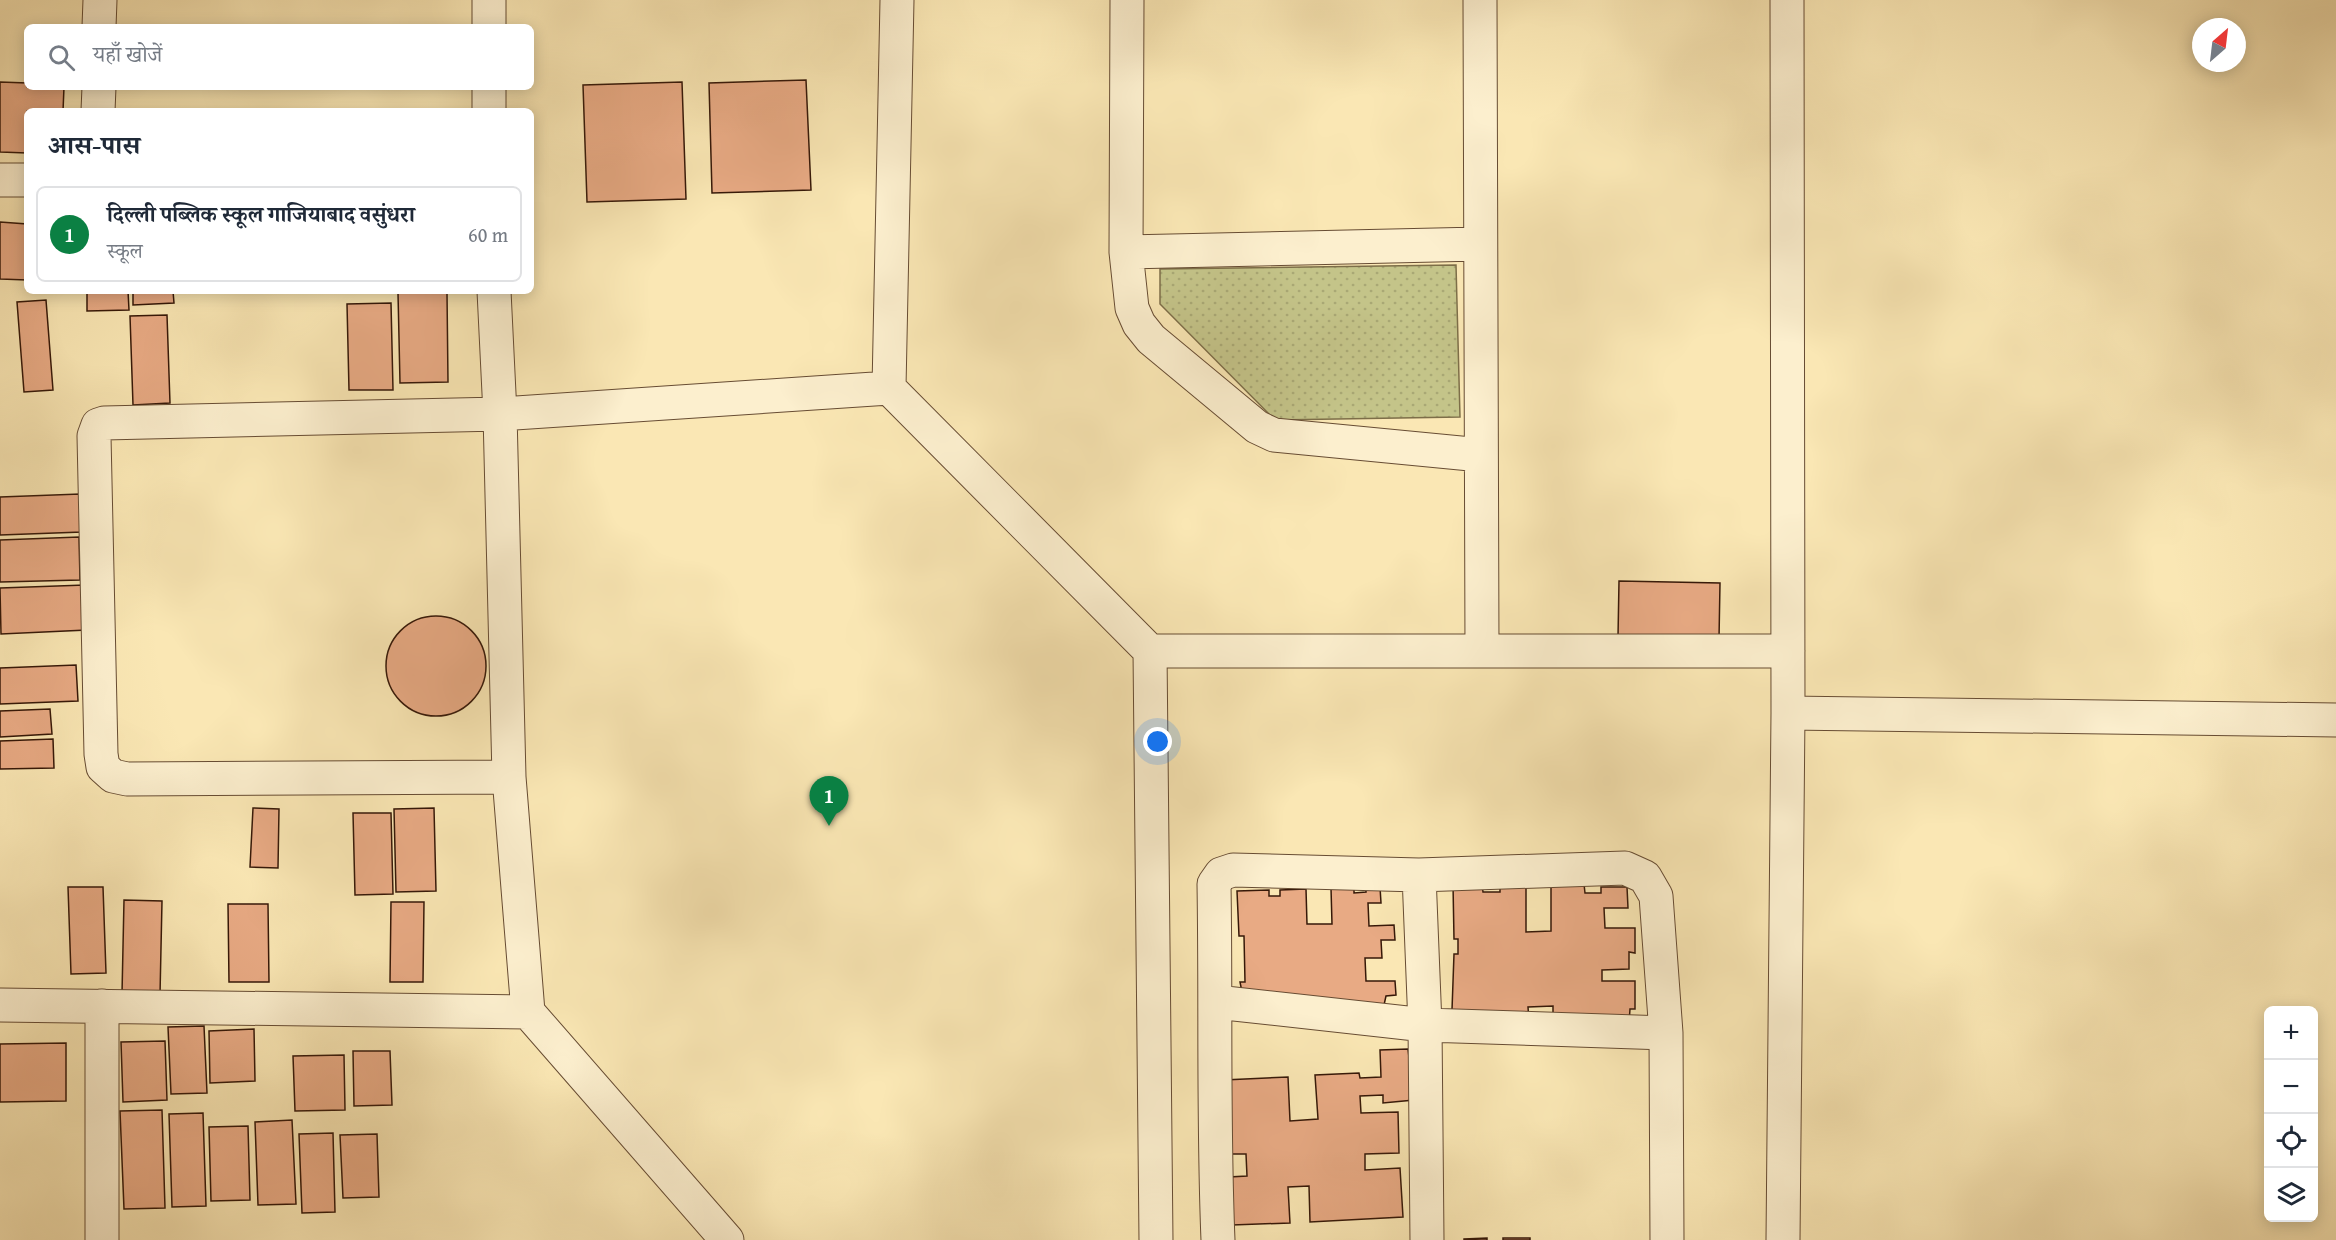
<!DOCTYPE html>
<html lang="hi">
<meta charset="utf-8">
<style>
body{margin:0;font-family:"Gentium Book Plus","Noto Serif Devanagari",serif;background:#f6f6f7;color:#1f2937}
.controls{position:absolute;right:18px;bottom:18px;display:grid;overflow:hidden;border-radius:9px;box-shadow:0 3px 15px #0003}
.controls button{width:54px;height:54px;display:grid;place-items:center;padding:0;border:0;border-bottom:2px solid #e0e1e3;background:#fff;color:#1f2937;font:30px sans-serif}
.compass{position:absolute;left:2192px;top:18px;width:54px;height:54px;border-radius:50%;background:#fff;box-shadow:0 3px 15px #0003;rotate:28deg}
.you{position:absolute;left:1158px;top:742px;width:21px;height:21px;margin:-15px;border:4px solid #fff;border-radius:50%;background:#1a73e8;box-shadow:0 0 0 9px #1a73e833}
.badge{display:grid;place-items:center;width:39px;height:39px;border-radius:50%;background:#0b8043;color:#fff;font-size:20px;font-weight:700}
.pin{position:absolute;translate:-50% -50px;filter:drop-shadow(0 2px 3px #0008)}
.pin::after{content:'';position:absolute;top:32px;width:21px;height:18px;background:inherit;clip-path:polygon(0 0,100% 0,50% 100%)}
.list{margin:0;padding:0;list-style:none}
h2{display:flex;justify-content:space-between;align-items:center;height:78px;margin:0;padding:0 24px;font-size:26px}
h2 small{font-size:20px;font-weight:400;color:#747a83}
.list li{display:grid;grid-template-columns:39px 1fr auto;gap:18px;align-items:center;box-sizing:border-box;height:96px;margin:0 12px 12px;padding:0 12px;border:2px solid #e0e1e3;border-radius:9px}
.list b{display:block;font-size:22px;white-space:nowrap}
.list p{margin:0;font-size:20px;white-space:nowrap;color:#747a83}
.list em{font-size:20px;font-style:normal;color:#747a83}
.icon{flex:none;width:33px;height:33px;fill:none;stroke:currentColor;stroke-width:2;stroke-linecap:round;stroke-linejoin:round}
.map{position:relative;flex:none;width:2336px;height:1240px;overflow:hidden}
.search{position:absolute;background:#fff;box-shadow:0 3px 15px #0003;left:24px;top:24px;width:510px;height:66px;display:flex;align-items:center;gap:15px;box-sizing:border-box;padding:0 21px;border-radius:9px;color:#747a83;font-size:22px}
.panel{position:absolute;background:#fff;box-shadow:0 3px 15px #0003;left:24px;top:108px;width:510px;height:186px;border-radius:9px}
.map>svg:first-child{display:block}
.grass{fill:url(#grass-dots);stroke:#7d6e48;stroke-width:1.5}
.building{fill:#e8aa84;stroke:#361808;stroke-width:1.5}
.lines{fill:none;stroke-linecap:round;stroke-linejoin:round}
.minor-casing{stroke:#674c33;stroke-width:35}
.minor{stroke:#fcefce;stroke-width:33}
</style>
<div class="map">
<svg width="2336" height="1240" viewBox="0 0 2336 1240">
<defs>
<pattern id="grass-dots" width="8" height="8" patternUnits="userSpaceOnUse" patternTransform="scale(1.5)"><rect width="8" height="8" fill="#c4c489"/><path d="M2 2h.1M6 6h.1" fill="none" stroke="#a9a875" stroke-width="1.8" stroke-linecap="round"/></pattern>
</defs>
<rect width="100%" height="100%" fill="#fae7b4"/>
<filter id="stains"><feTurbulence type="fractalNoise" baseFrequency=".00333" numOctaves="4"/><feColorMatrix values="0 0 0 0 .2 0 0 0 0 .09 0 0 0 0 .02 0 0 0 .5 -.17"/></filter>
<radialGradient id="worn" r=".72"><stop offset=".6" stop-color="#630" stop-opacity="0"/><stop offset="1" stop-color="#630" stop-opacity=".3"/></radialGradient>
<!-- grass -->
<path class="grass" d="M1456 265 1460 417 1275 420 1160 304V269Z"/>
<!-- building -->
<path class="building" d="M806 80 811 190 712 193 709 83Z
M0 82 27 83V87H64L63 111H27V153L0 152Z
M682 82 686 199 587 202 583 85Z
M0 222 27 224V280L0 279Z
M87 291H128L129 310 87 311Z
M133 291H173L174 303 133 305Z
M398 293H447L448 382 400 383Z
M46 300 53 390 24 392 17 302Z
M391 303 393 390H349L347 304Z
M167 315 170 403 133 405 130 316Z
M80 494 82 532 0 535V497Z
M79 537 80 580 0 582V540Z
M1619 581 1720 583 1719 639 1618 637Z
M85 585 87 630 1 634 0 588Z
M386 666a50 50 0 1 1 100 0a50 50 0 1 1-100 0Z
M76 665 78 701 0 704V668Z
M50 709 52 734 0 737V711Z
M53 739 54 768 0 769V741Z
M253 808 279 809 278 868 250 867Z
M434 808 436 891 396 892 394 809Z
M353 813H391L393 894 355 895Z
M1453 884H1482L1483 892H1500V884H1526V932L1551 931V884H1584L1585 893H1601V887H1627L1628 908H1604L1605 928H1635V953L1629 952V969L1602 970V981H1635V1009H1630L1629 1023 1553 1019V1006L1528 1007 1529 1021 1452 1010 1454 954H1458V939H1454Z
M68 887H103L106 973 71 974Z
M1380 887 1381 903H1368L1369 926 1394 925 1395 940H1381L1382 958H1365L1366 981H1395L1396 995 1386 996 1384 1005 1243 997 1240 982H1245L1244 936H1239L1237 891 1269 890V896H1280V890L1306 889 1307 924H1332L1331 888H1354V893L1366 892V888Z
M124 900 162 901 160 995 122 994Z
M391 902H424L423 982H390Z
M228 904H268L269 982H229Z
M204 1026 207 1093 171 1094 168 1027Z
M254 1029 255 1081 210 1083 209 1031Z
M165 1041 167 1100 123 1102 121 1042Z
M66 1043V1101L0 1102V1044Z
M1408 1049 1414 1100 1383 1103V1095L1360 1096 1361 1113 1398 1112 1399 1153 1365 1154V1170L1400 1168 1403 1217 1310 1222 1309 1186 1288 1187 1290 1223 1232 1225 1229 1177 1247 1176 1246 1154H1228L1224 1080 1288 1077 1290 1121 1318 1119 1315 1075 1359 1073 1360 1078 1381 1077 1380 1050Z
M353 1051H390L392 1105 354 1106Z
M344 1055 345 1110 295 1111 293 1056Z
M162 1110 165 1208 124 1209 120 1111Z
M203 1113 206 1206 172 1207 169 1114Z
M292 1120 296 1204 258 1205 255 1122Z
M248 1126 250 1200 211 1201 209 1127Z
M333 1133 335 1212 302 1213 299 1134Z
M377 1134 379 1197 343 1198 340 1135Z
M1487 1238V1240H1464V1239Z
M1503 1238H1530V1240H1503Z"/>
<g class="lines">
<!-- minor casing -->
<g class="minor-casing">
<path id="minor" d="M897 0 889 388 1150 651 1156 1240
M1127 0 1126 252 1132 308 1139 324 1151 339 1257 427 1274 435 1481 455
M1480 0 1482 651
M99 27 100 0
M489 27V0
M98 111 99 87
M489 111V87
M0 180H27
M1126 252 1480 244
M494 291 500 414 509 777 528 1012 727 1240
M1150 651H1788
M1788 713 2336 720
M509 777 127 779 113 776 103 767 101 754 94 436 98 425 104 423 500 414 889 388
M1419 875 1425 1025 1427 1240
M1216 1002 1425 1025 1666 1033
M0 1005 528 1012
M102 1006V1240
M1218 1240C1213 1121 1216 1003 1214 884L1221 874 1233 870 1419 875 1625 868 1645 877 1656 896 1666 1033 1667 1240
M1783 1240 1788 713 1787 0"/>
</g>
<!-- minor -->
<use href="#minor" class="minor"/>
</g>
<rect width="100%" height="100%" filter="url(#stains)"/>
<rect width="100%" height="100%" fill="url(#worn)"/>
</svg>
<div class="controls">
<button>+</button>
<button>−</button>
<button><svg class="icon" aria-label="locate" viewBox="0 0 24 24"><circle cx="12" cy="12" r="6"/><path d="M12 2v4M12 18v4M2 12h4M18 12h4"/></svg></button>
<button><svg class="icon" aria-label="layers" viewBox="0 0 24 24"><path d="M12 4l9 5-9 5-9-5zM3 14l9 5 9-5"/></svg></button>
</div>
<svg class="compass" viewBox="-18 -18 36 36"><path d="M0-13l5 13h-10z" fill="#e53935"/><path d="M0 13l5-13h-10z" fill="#747a83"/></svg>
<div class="you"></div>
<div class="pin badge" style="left:829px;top:826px">1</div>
<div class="search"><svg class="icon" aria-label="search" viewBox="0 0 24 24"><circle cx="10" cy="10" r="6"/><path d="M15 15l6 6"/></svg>यहाँ खोजें</div>
<section class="panel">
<h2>आस-पास<small></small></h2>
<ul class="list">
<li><span class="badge">1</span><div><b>दिल्ली पब्लिक स्कूल गाजियाबाद वसुंधरा</b><p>स्कूल</p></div><em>60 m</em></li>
</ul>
</section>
</div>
